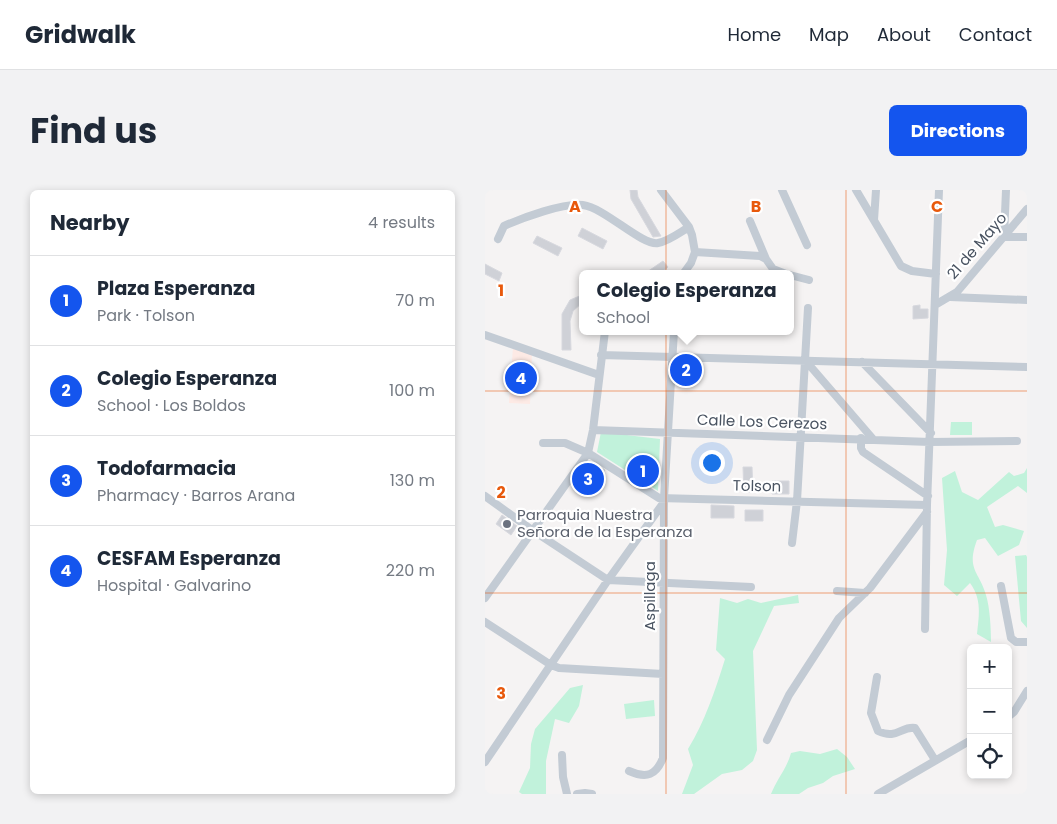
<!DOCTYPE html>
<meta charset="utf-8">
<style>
body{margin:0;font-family:Poppins,sans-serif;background:#f2f2f3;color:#1f2937}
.controls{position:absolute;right:15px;bottom:15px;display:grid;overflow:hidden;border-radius:8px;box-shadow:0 2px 8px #0003}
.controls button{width:45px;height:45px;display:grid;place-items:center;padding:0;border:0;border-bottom:1px solid #e0e1e3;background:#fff;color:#1f2937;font:25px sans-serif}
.you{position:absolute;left:226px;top:272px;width:18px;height:18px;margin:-12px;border:4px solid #fff;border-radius:50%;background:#1a73e8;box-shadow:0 0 0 8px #1a73e833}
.badge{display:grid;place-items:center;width:32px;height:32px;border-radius:50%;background:#1455ee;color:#fff;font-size:16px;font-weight:700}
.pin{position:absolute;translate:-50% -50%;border:2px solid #fff;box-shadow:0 1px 5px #0006}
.popup{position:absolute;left:94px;top:80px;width:215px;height:65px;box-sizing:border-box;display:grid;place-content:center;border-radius:8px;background:#fff;filter:drop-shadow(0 1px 4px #0005);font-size:16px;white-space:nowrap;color:#747a83}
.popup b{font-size:19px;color:#1f2937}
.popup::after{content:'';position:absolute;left:50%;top:100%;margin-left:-10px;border:10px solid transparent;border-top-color:#fff}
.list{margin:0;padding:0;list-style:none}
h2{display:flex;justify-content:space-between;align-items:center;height:65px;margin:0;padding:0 20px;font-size:21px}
h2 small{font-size:16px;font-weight:400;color:#747a83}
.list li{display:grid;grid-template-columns:32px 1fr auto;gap:15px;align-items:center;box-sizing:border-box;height:90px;padding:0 20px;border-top:1px solid #e0e1e3}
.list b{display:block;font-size:19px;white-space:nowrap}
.list p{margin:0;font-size:16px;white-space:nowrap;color:#747a83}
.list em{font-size:16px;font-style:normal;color:#747a83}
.icon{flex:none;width:28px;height:28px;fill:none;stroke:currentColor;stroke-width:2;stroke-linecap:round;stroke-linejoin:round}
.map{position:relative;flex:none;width:542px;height:604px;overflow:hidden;border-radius:8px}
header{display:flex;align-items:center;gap:30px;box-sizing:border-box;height:70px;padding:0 25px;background:#fff;border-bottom:1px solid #e0e1e3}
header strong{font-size:24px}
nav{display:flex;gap:28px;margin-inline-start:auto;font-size:18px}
.intro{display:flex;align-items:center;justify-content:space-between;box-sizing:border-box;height:120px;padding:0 30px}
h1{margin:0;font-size:35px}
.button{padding:12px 22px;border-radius:8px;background:#1455ee;color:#fff;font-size:18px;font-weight:700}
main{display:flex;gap:30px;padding:0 30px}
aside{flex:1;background:#fff;border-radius:8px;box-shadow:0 2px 8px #0003}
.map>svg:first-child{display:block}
.education{fill:#e6e4e5}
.medical{fill:#fdeae5}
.green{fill:#c1f2db}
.building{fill:#cfd1d7;stroke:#d7d8de}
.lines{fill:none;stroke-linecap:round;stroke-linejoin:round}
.minor{stroke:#c3cbd4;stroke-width:8}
.grid{fill:none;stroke:#e8590c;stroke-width:1;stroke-opacity:0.55}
.worship-dot{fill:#6b7280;stroke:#fff;stroke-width:2}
.labels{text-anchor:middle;stroke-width:4.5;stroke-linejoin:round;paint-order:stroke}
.street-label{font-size:15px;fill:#495361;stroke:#fff}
.worship-label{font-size:15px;fill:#5b616d;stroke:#fff;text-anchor:start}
.grid-label{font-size:16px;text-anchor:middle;font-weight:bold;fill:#e8590c;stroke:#fff;stroke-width:4.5;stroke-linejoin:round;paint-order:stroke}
</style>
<header>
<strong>Gridwalk</strong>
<nav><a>Home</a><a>Map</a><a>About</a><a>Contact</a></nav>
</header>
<div class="intro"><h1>Find us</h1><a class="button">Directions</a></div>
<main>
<aside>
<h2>Nearby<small>4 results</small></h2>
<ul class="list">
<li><span class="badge">1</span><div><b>Plaza Esperanza</b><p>Park · Tolson</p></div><em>70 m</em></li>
<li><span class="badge">2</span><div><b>Colegio Esperanza</b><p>School · Los Boldos</p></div><em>100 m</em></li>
<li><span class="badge">3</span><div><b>Todofarmacia</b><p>Pharmacy · Barros Arana</p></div><em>130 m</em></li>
<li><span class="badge">4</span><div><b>CESFAM Esperanza</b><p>Hospital · Galvarino</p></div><em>220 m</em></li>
</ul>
</aside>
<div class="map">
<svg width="542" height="604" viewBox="0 0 542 604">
<rect width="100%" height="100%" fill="#f5f3f3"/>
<!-- education -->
<path class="education" d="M192 172H210V187H192Z"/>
<!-- medical -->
<path class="medical" d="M28 157 47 163 45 214 24 213Z"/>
<!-- green -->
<path class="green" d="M466 232H487V245H465Z
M116 242 175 249 173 301 112 262Z
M542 278V303L533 296 502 317 510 337 518 335 539 341 534 355 513 366 500 348 492 350C481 380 494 381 501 405 505 418 506 439 506 452L492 444C494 425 497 409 485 393L472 406 459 395 462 360 457 288 470 281 477 302 493 310 524 282 529 286 539 283Z
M541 365 542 367V438L536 431 530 366Z
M313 405 314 413 289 416 268 461 272 560 268 571 257 580 237 584 209 604H197L208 575 203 559C220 531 230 501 240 469L231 460 235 408 252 413 263 409 276 413Z
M98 495 94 516 84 533 70 529 61 571V604H37L34 602 45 578 46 554 50 539 85 498Z
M169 510 170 526 141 529 139 514Z
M352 559 362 567 370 579 348 586 338 593 323 598 314 604H286C292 589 302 578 306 563L315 561 335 564Z"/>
<!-- building -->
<path class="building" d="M145 0H152L153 7 176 46 168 47 146 9Z
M97 38 122 51 118 59 93 46Z
M52 46 77 58 73 66 48 53Z
M178 71 183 77 176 83 159 84Z
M0 74 17 83 14 91 0 84Z
M97 105V113L88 121 85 131 86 160H77V124L85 110Z
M435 115V119H443V128L428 129V116Z
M109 273 120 280 113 291 108 287 104 295 97 290Z
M258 277H267L268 302H259Z
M287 291H304V304H287Z
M226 315 249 316V328H226Z
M260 320H278V331H260Z
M17 325 32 336 26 345 11 334Z"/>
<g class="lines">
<!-- minor -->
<path class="minor" d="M176 0 204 37 207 45 210 62
M297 0 322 55
M371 0 416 76 427 81 451 84
M521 0 519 47H542
M389 30 391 0
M265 31 281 69
M13 49 19 36C37 28 80 12 98 15 120 18 157 56 173 53 184 51 194 43 204 37
M210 62 275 66 281 69 288 79 301 84
M198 84 206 73 210 62
M305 85 324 90
M465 107 542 110
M450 115 472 102 542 19
M0 145 114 185
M116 165 542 177
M320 170 388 249
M377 172 446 243
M108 240 445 252 532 251
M376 248V258L378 262 443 306
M58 253H80L103 263 174 308 442 315
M0 306 47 340 123 390 266 397
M307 353 312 311 323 118
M516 396 526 448 531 452H542
M352 401 380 403
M0 408 103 263 108 240 120 141
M0 432 66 475 74 478 178 484
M440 439 442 315 454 0
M392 487 386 523 393 541C412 550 416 536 430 538L450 570
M523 527 529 522 542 501
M282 550 304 505 354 428 385 398 442 322
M77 565 78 587 82 604
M0 572 123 390 179 312
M144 581C162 589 171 585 178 568L179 308 189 141
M92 604 100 603 107 604
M393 604 486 550"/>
</g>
<!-- grid -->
<path class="grid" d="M181 0V604M361 0V604M0 201H542M0 403H542"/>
<!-- markers -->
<circle class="worship-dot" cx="22" cy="334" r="5"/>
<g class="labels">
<!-- street labels -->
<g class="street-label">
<text transform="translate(492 56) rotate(-49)" y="5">21 de Mayo</text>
<text transform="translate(277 232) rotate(2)" y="5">Calle Los Cerezos</text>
<text transform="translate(272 296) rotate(1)" y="5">Tolson</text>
<text transform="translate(165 406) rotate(-90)" y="5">Aspillaga</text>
</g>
<!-- worship labels -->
<g class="worship-label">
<text x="32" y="330">Parroquia Nuestra<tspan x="32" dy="17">Señora de la Esperanza</tspan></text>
</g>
</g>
<g class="grid-label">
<text x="90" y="22">A</text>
<text x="271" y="22">B</text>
<text x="452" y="22">C</text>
<text x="16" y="106">1</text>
<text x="16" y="308">2</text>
<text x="16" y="509">3</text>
</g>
</svg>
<div class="controls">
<button>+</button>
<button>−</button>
<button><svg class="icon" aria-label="locate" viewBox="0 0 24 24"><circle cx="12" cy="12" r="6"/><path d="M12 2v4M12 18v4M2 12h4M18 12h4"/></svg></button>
</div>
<div class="you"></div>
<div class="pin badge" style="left:158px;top:281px">1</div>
<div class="pin badge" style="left:201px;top:180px">2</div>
<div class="popup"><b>Colegio Esperanza</b>School</div>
<div class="pin badge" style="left:103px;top:289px">3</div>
<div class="pin badge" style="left:36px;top:188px">4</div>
</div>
</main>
